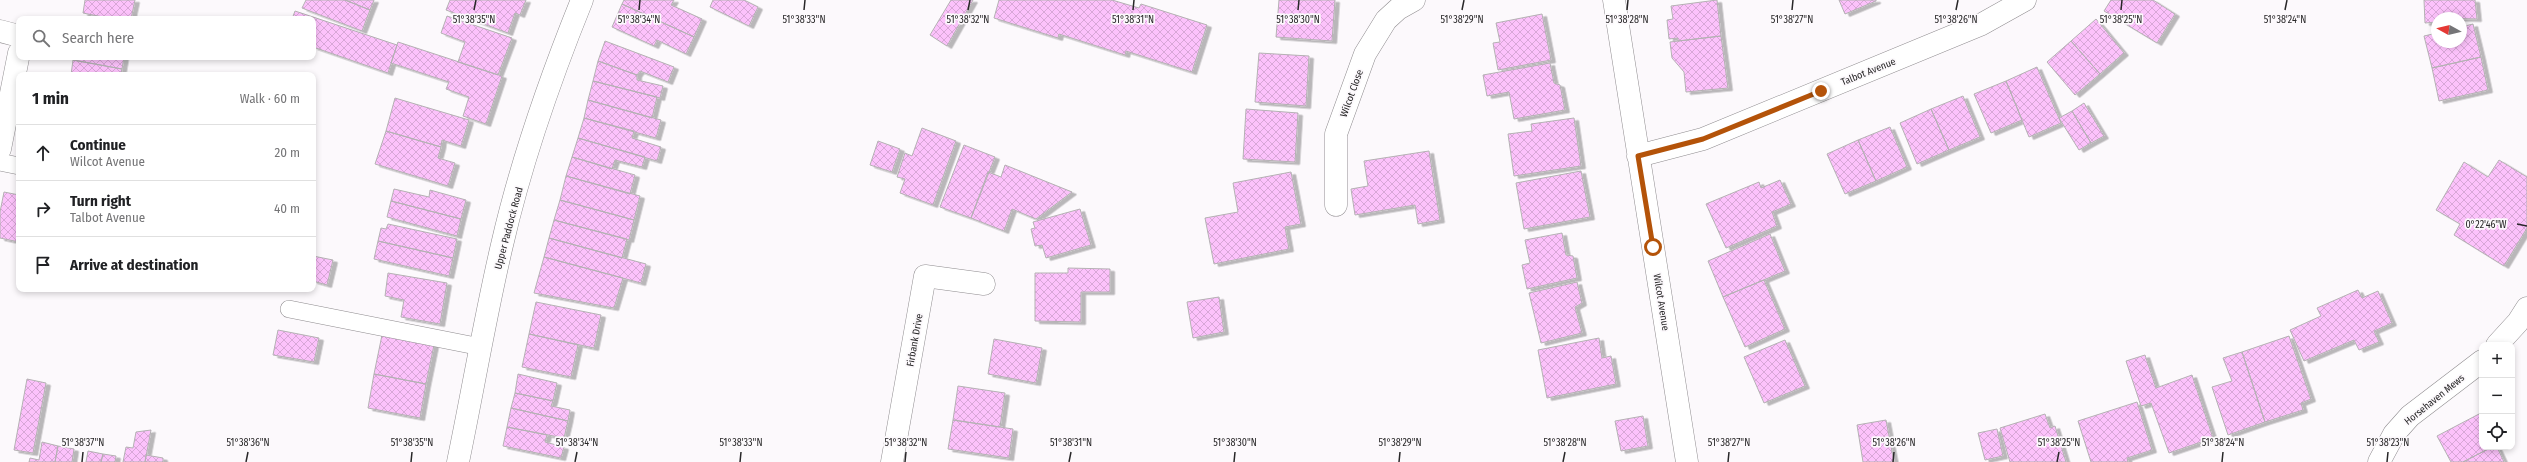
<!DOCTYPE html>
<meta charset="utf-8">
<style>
body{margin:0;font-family:"Fira Sans Condensed",sans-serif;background:#f2f2f2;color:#202124}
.controls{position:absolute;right:12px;bottom:12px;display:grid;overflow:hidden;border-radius:8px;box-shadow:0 2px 6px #0003}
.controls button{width:36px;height:36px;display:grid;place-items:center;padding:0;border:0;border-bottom:1px solid #e0e0e0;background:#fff;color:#202124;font:20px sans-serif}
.compass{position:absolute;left:2431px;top:12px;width:36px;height:36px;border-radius:50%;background:#fff;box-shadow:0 2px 6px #0003;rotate:278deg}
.stop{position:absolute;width:12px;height:12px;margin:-9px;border:3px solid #b45309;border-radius:50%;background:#fff}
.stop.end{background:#b45309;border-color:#fff;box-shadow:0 1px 4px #0008}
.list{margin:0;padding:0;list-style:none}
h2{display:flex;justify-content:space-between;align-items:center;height:52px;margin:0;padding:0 16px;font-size:17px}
h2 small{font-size:13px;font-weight:400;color:#757577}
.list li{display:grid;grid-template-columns:26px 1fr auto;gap:12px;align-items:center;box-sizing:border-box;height:56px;padding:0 16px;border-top:1px solid #e0e0e0}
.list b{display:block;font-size:15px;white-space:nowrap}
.list p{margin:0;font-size:13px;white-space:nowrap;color:#757577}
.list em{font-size:13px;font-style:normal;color:#757577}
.icon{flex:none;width:22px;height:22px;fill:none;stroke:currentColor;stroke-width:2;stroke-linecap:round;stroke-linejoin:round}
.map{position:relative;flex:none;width:2527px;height:462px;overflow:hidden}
.search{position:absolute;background:#fff;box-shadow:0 2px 6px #0003;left:16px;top:16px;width:300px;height:44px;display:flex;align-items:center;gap:10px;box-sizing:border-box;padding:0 14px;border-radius:8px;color:#757577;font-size:15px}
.panel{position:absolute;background:#fff;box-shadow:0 2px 6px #0003;left:16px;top:72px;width:300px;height:220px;border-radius:8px}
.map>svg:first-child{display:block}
.building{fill:url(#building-cross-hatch);stroke:#b4b1b3;filter:url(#shadow)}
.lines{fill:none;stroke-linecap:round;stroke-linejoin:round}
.lane-casing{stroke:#8f8c8f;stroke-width:18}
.street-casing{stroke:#8f8c8f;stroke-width:23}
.lane{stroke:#fff;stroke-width:17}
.street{stroke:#fff;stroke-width:22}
.route{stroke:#b45309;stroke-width:5}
.ticks{fill:none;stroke:#282728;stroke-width:1.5}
.labels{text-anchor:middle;stroke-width:3.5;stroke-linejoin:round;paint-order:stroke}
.street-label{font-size:10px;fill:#282728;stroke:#fcf9fc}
.ticks-label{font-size:10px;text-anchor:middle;fill:#282728;stroke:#fcf9fc;stroke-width:3.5;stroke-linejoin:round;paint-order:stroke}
</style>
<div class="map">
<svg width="2527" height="462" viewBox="0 0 2527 462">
<defs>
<pattern id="building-cross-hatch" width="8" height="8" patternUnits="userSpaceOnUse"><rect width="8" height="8" fill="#fcc2fb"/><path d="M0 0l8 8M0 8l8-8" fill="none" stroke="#d8a7d7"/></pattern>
<filter id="shadow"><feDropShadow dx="4.5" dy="2.5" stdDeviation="0" flood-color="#0004"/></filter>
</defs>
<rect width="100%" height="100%" fill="#fcf9fc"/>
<!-- building -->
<path class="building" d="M85 0H135L131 19H113L83 13Z
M306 0H345L370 10 362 31 302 8Z
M345 0H374L370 10Z
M450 0H526L520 15 515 13 508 33 446 10Z
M624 0H674L671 5 702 19 694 37 622 4Z
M713 0H744L758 7 749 26 710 7Z
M951 0H973L947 46 930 35Z
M999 0H1112L1139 8 1141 4 1207 25 1192 72 1126 51 1125 55 1059 34 1058 38 994 18Z
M1279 0H1335L1332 41 1276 37Z
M1717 0 1721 36 1678 41V38L1669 39 1667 20 1673 19 1671 6Z
M1839 0H1876V1L1845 14Z
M2111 0H2153L2175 14 2157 43 2104 11Z
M2424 0H2475L2477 19 2437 18V22L2425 23Z
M622 4 694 37 686 54 657 40 654 46 612 27Z
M295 11 397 45 388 73 313 47V19H292Z
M1542 14 1551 60 1498 70 1493 43 1500 42 1496 23Z
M447 16 512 38 498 75 458 62 465 42 441 33Z
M2096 19 2124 53 2100 74 2071 41Z
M2473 24 2481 57 2432 68 2424 36 2437 33V42H2461V27Z
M1721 36 1728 88 1686 92 1684 72 1672 58 1670 42Z
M605 41 674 67 668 82 640 71 637 75 598 61Z
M2071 41 2100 74 2075 95 2047 62Z
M398 42 502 76 486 124 463 116 469 97 446 89 449 82 391 63Z
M1259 53 1309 56 1306 106 1255 102Z
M74 57H124L122 69 73 60Z
M2481 57 2488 90 2439 101 2432 68Z
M73 60 122 69 121 75H71Z
M598 61 637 75V80L663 86 660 98 593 81Z
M1550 63 1554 83 1560 85 1565 110 1514 119 1509 92 1487 96 1483 75Z
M2037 67 2061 123 2029 137 2006 81Z
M593 81 657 97 652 118 588 100Z
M2006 81 2022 120 1991 133 1974 94Z
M1963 96 1980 137 1949 150 1931 109Z
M395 98 469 120 461 146 442 140 441 147 386 131Z
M588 100 661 120 656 138 584 118Z
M2084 103 2104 136 2091 143 2072 111Z
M1246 109 1298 113 1295 162 1243 159Z
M1931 109 1949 150 1917 164 1900 123Z
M2072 111 2091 143 2079 150 2059 118Z
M584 118 634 131 632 138 661 147 657 161 578 138Z
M1574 118 1581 166 1514 176 1508 134 1532 131 1531 124Z
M1890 127 1907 167 1876 181 1858 140Z
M922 128 956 141 933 205 900 193 905 179 897 177 905 153 912 156Z
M386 131 441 147 438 158 455 163 448 186 375 164Z
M578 138 645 157 642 167 615 160 612 169 572 157Z
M1858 140 1876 181 1845 194 1827 154Z
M878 141 900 149 892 172 870 165Z
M964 145 995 157 971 218 940 207Z
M1429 151 1440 220 1418 224 1415 205 1355 215 1351 189 1368 186 1364 161Z
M572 157 635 175 630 194 566 176Z
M2499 160 2527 177V228L2504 266 2454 235 2460 224 2436 210 2464 162 2488 177Z
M1005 165 1072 192 1036 219 1012 209 1004 231 971 218 988 172 1001 177Z
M1581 171 1590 217 1524 229 1516 183Z
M1291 172 1301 224 1285 227 1289 249 1214 264 1205 218 1238 212 1233 183Z
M566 176 640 196 634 220 560 200Z
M1780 180 1791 204 1772 212 1777 226 1726 248 1706 204 1759 182 1761 188Z
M394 189 429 197 430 190 466 200 461 219 391 201Z
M4 192 19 195V242L0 238V212Z
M560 200 634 220 629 240 554 220Z
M391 201 461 219 457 236 387 217Z
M1080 209 1091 245 1046 258 1042 245 1035 246 1031 229 1035 228 1033 222Z
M554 220 627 239 622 258 549 238Z
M388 224 457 239 453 258 378 241 381 228 386 229Z
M1562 233 1566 255 1573 256 1577 278 1527 289 1522 265 1530 263 1525 240Z
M1770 234 1785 271 1723 297 1708 261Z
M549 238 646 264 641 283 544 257Z
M378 241 453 258 449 276 374 259Z
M313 256 333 260 327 285 313 281Z
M544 257 623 278 614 308 534 293Z
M1068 268 1110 269V292H1081V322L1035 321V273H1068Z
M388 273 447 283 440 324 401 317 404 300 385 296Z
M1764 280 1785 329 1745 347 1723 297Z
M1577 282 1582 303 1575 307 1582 333 1541 343 1529 293Z
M2358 290 2362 298 2378 291 2392 323 2374 331 2379 342 2359 350 2354 340 2304 361 2290 330 2321 316 2317 308Z
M1219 297 1224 332 1193 338 1187 302Z
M536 302 601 315 594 348 529 334Z
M278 330 319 338 314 362 273 355Z
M529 334 578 345 571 377 522 367Z
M382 335 434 345 426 384 374 374Z
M2289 336 2311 399 2301 403 2303 410 2265 422 2242 352Z
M1599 338 1602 358 1611 356 1616 384 1547 398 1538 350Z
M994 339 1042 348 1036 383 988 374Z
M1785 340 1805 386 1764 403 1744 357Z
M2242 352 2265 422 2228 435 2212 387 2232 381 2223 358Z
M2145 355 2156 388 2192 375 2213 438 2169 453 2151 403 2141 406 2126 361Z
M374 374 426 384 420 418 368 408Z
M518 374 557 383 553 401 515 393Z
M27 379 46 383 33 453 14 450Z
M958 386 1005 393 1000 427 953 420Z
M515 393 553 401 551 406 570 410 568 421 511 408Z
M2137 402 2152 450 2127 458 2128 462H2091L2078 421Z
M511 408 568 421 564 438 507 427Z
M2045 414 2050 428 2055 426 2066 462H2010L2000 428Z
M2479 414 2482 419V447H2492L2463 462H2451L2437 436Z
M1643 416 1648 446 1621 451 1615 421Z
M953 420 1013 429 1009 458 948 449Z
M1886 420 1894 462H1863L1857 425Z
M507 427 547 435 545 442 564 447 561 458 503 446Z
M1997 429 2003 456 1985 460 1978 433Z
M151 430 145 462H123L126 447 133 448 136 432Z
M42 442 58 446 55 462H29L30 458 39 460Z
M58 446 74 449 72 462H55Z
M2492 447H2497L2504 462H2463Z
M88 451 103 454 101 462H86Z
M103 454 116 456 115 462H101Z
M146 455 163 458V462H145Z"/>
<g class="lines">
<!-- lane casing -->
<g class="lane-casing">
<path id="lane" d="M0 162 19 166
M289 309 481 347"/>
</g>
<!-- street casing -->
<g class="street-casing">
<path id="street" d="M1614 0 1687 462
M0 31 19 36
M0 149 19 53
M1638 156 1703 139 1982 24 2025 0
M1336 205V134L1365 54 1386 20 1398 9 1414 0
M2497 345 2518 322 2527 308
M458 462C473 390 485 317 502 245 521 162 550 79 582 0
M892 462 925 276 984 284
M2379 462 2394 434 2410 416 2482 361"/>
</g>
<!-- lane -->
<use href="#lane" class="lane"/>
<!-- street -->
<use href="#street" class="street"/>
</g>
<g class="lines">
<!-- route -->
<path class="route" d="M1653 247 1638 156 1703 139 1821 91"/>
</g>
<!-- ticks -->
<path class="ticks" d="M474 10 476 0M639 10 640 0M804 10 805 0M968 10 970 0M1133 10 1134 0M1298 10 1299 0M1462 10 1464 0M1627 10 1628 0M1792 10 1793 0M1956 10 1958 0M2121 10 2122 0M2285 10 2287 0M2517 224 2527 226M82 462 83 452M246 462 248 452M411 462 412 452M575 462 577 452M740 462 741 452M905 462 906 452M1069 462 1071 452M1234 462 1235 452M1399 462 1400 452M1563 462 1565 452M1728 462 1729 452M1893 462 1894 452M2057 462 2059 452M2222 462 2223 452M2387 462 2388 452"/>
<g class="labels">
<!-- street labels -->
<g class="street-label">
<text transform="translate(1868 71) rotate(-22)" y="4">Talbot Avenue</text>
<text transform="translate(1351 93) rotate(-70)" y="4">Wilcot Close</text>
<text transform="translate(508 228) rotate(-75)" y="4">Upper Paddock Road</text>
<text transform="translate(1662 302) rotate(81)" y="4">Wilcot Avenue</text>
<text transform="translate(914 340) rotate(-80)" y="4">Firbank Drive</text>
<text transform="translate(2434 399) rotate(-39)" y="4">Horsehaven Mews</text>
</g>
</g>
<g class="ticks-label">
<text x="474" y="23">51°38'35"N</text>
<text x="639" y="23">51°38'34"N</text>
<text x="804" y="23">51°38'33"N</text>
<text x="968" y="23">51°38'32"N</text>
<text x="1133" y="23">51°38'31"N</text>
<text x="1298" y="23">51°38'30"N</text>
<text x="1462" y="23">51°38'29"N</text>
<text x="1627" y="23">51°38'28"N</text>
<text x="1792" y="23">51°38'27"N</text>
<text x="1956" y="23">51°38'26"N</text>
<text x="2121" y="23">51°38'25"N</text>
<text x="2285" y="23">51°38'24"N</text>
<text x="2486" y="228">0°22'46"W</text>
<text x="83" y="446">51°38'37"N</text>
<text x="248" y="446">51°38'36"N</text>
<text x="412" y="446">51°38'35"N</text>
<text x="577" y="446">51°38'34"N</text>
<text x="741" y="446">51°38'33"N</text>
<text x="906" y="446">51°38'32"N</text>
<text x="1071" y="446">51°38'31"N</text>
<text x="1235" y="446">51°38'30"N</text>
<text x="1400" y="446">51°38'29"N</text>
<text x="1565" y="446">51°38'28"N</text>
<text x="1729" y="446">51°38'27"N</text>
<text x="1894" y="446">51°38'26"N</text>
<text x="2059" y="446">51°38'25"N</text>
<text x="2223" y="446">51°38'24"N</text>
<text x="2388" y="446">51°38'23"N</text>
</g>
</svg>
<div class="controls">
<button>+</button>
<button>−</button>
<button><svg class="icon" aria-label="locate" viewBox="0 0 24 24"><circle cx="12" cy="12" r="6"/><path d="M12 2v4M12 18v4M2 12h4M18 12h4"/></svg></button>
</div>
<svg class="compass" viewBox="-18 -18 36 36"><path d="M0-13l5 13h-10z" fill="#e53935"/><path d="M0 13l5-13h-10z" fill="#757577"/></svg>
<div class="stop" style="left:1653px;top:247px"></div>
<div class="stop end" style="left:1821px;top:91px"></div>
<div class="search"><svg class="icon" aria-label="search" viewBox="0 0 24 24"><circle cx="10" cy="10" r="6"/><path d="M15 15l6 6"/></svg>Search here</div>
<section class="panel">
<h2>1 min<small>Walk · 60 m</small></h2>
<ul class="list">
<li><svg class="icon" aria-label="ahead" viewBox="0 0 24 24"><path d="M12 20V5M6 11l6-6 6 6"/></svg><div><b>Continue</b><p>Wilcot Avenue</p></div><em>20 m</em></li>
<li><svg class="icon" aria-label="right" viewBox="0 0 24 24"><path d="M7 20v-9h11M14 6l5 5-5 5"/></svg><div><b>Turn right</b><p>Talbot Avenue</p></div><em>40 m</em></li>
<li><svg class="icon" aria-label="arrive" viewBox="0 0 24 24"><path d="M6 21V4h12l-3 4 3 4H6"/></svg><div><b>Arrive at destination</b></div></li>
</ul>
</section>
</div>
